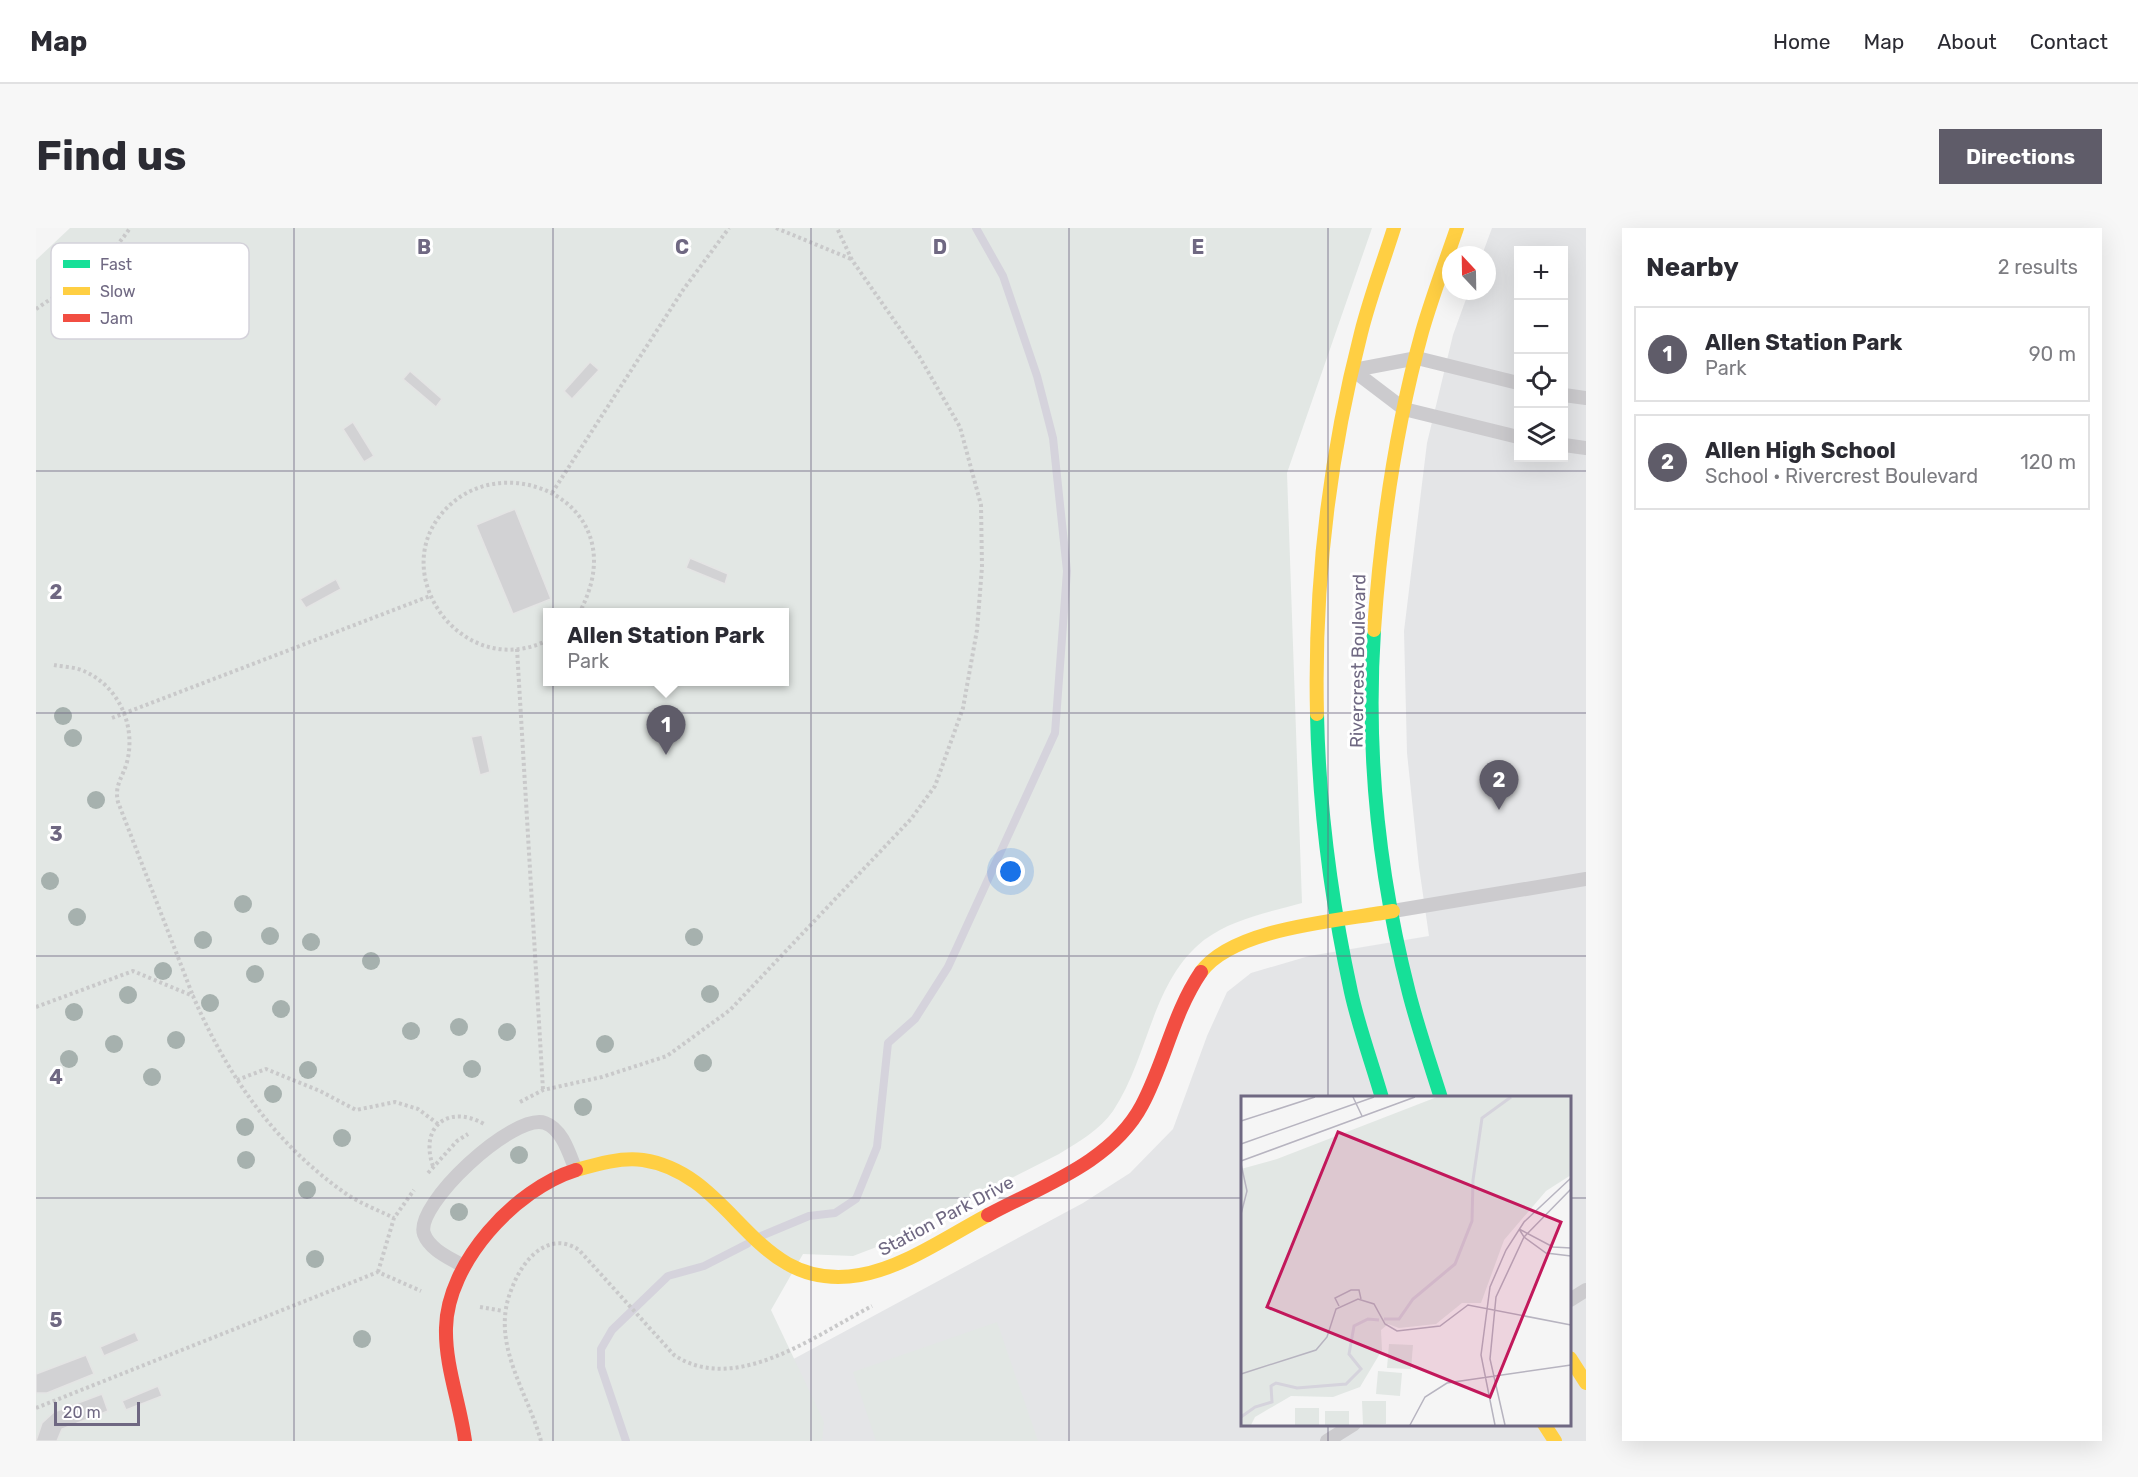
<!DOCTYPE html>
<meta charset="utf-8">
<style>
body{margin:0;font-family:Rubik,sans-serif;background:#f7f7f7;color:#2b2b33}
.controls{position:absolute;right:18px;top:18px;display:grid;overflow:hidden;border-radius:0px;box-shadow:0 6px 24px #0002}
.controls button{width:54px;height:54px;display:grid;place-items:center;padding:0;border:0;border-bottom:2px solid #e1e1e2;background:#fff;color:#2b2b33;font:30px sans-serif}
.compass{position:absolute;left:1406px;top:18px;width:54px;height:54px;border-radius:50%;background:#fff;box-shadow:0 6px 24px #0002;rotate:338deg}
.scale{position:absolute;left:18px;bottom:15px;width:86px;box-sizing:border-box;padding-left:6px;border:3px solid #6f6882;border-top:0;font-size:16px;line-height:21px;white-space:nowrap;color:#6f6882;-webkit-text-stroke:4px #fff;paint-order:stroke}
.you{position:absolute;left:975px;top:644px;width:21px;height:21px;margin:-15px;border:4px solid #fff;border-radius:50%;background:#1a73e8;box-shadow:0 0 0 9px #1a73e833}
.badge{display:grid;place-items:center;width:39px;height:39px;border-radius:50%;background:#5f5c69;color:#fff;font-size:20px;font-weight:700}
.pin{position:absolute;translate:-50% -50px;filter:drop-shadow(0 2px 3px #0008)}
.pin::after{content:'';position:absolute;top:32px;width:21px;height:18px;background:inherit;clip-path:polygon(0 0,100% 0,50% 100%)}
.popup{position:absolute;left:507px;top:380px;width:246px;height:78px;box-sizing:border-box;display:grid;place-content:center;border-radius:0px;background:#fff;filter:drop-shadow(0 2px 4px #0005);font-size:20px;white-space:nowrap;color:#7c7c81}
.popup b{font-size:22px;color:#2b2b33}
.popup::after{content:'';position:absolute;left:50%;top:100%;margin-left:-12px;border:12px solid transparent;border-top-color:#fff}
.list{margin:0;padding:0;list-style:none}
h2{display:flex;justify-content:space-between;align-items:center;height:78px;margin:0;padding:0 24px;font-size:26px}
h2 small{font-size:20px;font-weight:400;color:#7c7c81}
.list li{display:grid;grid-template-columns:39px 1fr auto;gap:18px;align-items:center;box-sizing:border-box;height:96px;margin:0 12px 12px;padding:0 12px;border:2px solid #e1e1e2;border-radius:0px}
.list b{display:block;font-size:22px;white-space:nowrap}
.list p{margin:0;font-size:20px;white-space:nowrap;color:#7c7c81}
.list em{font-size:20px;font-style:normal;color:#7c7c81}
.icon{flex:none;width:33px;height:33px;fill:none;stroke:currentColor;stroke-width:2;stroke-linecap:round;stroke-linejoin:round}
.map{position:relative;flex:none;width:1550px;height:1213px;overflow:hidden;border-radius:0px}
header{display:flex;align-items:center;gap:36px;box-sizing:border-box;height:84px;padding:0 30px;background:#fff;border-bottom:2px solid #e1e1e2}
header strong{font-size:28px}
nav{display:flex;gap:33px;margin-inline-start:auto;font-size:21px}
.intro{display:flex;align-items:center;justify-content:space-between;box-sizing:border-box;height:144px;padding:0 36px}
h1{margin:0;font-size:42px}
.button{padding:15px 27px;border-radius:0px;background:#5f5c69;color:#fff;font-size:21px;font-weight:700}
main{display:flex;gap:36px;padding:0 36px}
aside{flex:1;background:#fff;border-radius:0px;box-shadow:0 6px 24px #0002}
.map>svg:first-child{display:block}
.built{fill:#e4e5e7;fill-rule:evenodd}
.green{fill:#e2e7e4;fill-rule:evenodd}
.lines{fill:none;stroke-linecap:round;stroke-linejoin:round}
.stream{stroke:#d5d3dc;stroke-width:8}
.building{fill:#d2d2d4;stroke:#e4e4e4;stroke-width:1.5}
.path{stroke:#c9c9ca;stroke-width:4;stroke-dasharray:3 3;stroke-linecap:butt}
.lane{stroke:#cccbce;stroke-width:14}
.fast{stroke:#16e098;stroke-width:14}
.slow{stroke:#ffcf43;stroke-width:14}
.jam{stroke:#f24e42;stroke-width:14}
.tree{fill:#a6b1ae}
.grid{fill:none;stroke:#6f6882;stroke-width:1.5;stroke-opacity:0.55}
.labels{text-anchor:middle;stroke-width:6;stroke-linejoin:round;paint-order:stroke}
.street-label{font-size:18px;fill:#6f6882;stroke:#fff}
.inset-river{fill:none;stroke:#d5d3dc;stroke-width:3}
.inset-road{fill:none;stroke:#b7b4c0;stroke-width:1.5}
.view{fill:#c2185b;fill-opacity:0.15;stroke:#c2185b;stroke-width:3}
.inset-edge{fill:none;stroke:#6f6882;stroke-width:3}
.key{fill:#fff;stroke:#d4d2da;stroke-width:1.5}
.key-label{font-size:16px;fill:#6f6882}
.grid-label{font-size:20px;text-anchor:middle;font-weight:bold;fill:#6f6882;stroke:#fff;stroke-width:6;stroke-linejoin:round;paint-order:stroke}
</style>
<header>
<strong>Map</strong>
<nav><a>Home</a><a>Map</a><a>About</a><a>Contact</a></nav>
</header>
<div class="intro"><h1>Find us</h1><a class="button">Directions</a></div>
<main>
<div class="map">
<svg width="1550" height="1213" viewBox="0 0 1550 1213">
<rect width="100%" height="100%" fill="#f5f5f5"/>
<!-- built -->
<path class="built" d="M1456 0H1550V1213H675L713 1155 1047 975 1094 945 1137 901 1171 808 1191 764 1215 745 1273 728 1393 708 1383 639 1371 525 1368 403 1391 215 1417 107 1433 63H1451V27H1446ZM1482 22H1528V230H1482ZM1206 870H1534V1196H1206Z"/>
<!-- green -->
<path class="green" d="M34 0H1336L1251 245 1266 675C1233 684 1196 691 1168 712 1115 754 1113 829 1077 883 1064 902 1042 914 1023 926L838 1020 817 1028 767 1026 735 1082 788 1194 786 1213H0V32ZM512 384H748V454H512Z
M961 1094 1002 1213H840L817 1144Z"/>
<g class="lines">
<!-- stream -->
<path class="stream" d="M725 1008 773 988 799 985 820 971 841 919 852 815 879 791 912 739 1019 505 1031 343 1017 210 1001 148 967 48 940 0
M590 1213 565 1139V1121L576 1102 632 1048 668 1038 711 1016"/>
</g>
<!-- building -->
<path class="building" d="M554 134 563 142 536 171 528 163Z
M374 143 406 171 400 179 367 151Z
M317 194 338 228 328 234 307 201Z
M479 281 515 371 477 386 440 297Z
M654 330 692 346 689 356 650 340Z
M300 351 305 361 270 380 264 371Z
M446 507 454 544 444 547 435 509Z
M99 1104 103 1113 68 1128 64 1119Z
M50 1127 58 1146 11 1165H0V1146Z
M122 1158 126 1168 90 1182 86 1173Z
M66 1166 72 1183 26 1201 21 1213H0L6 1195 18 1184Z"/>
<g class="lines">
<!-- path -->
<path class="path" d="M740 0 815 31
M0 81C35 57 70 36 94 0
M516 265 647 62 693 0
M512 412C426 456 343 340 415 276 465 231 557 261 558 332 558 352 552 367 544 384
M481 421 507 862
M18 437C28 439 41 439 50 444 84 460 100 499 91 534 87 549 78 557 82 574L157 768
M76 490 394 368
M0 779 97 743 157 768C191 847 238 915 309 965 323 975 342 982 358 990
M201 852 230 841 284 863 320 882 359 874 382 881 402 896
M484 874 507 862 566 849 631 828 694 782 875 591 899 558 927 480 941 402 946 339 945 277 924 199 883 128 816 32 801 0
M397 938C383 898 413 876 448 896
M392 945 421 913 432 906
M342 1044 358 990 378 962
M444 1079 467 1083
M0 1180 342 1044 385 1063
M505 1213C491 1162 453 1114 476 1060 481 1047 488 1035 498 1026 513 1013 528 1012 543 1022L638 1127C699 1168 780 1107 836 1078"/>
<!-- lane -->
<path class="lane" d="M1318 142 1381 130 1482 155
M1318 143 1368 181 1482 209
M1528 167 1550 170
M1528 217 1550 220
M1357 683 1550 651
M427 1038C414 1030 394 1022 388 1006 378 977 478 884 509 895 526 901 533 925 539 940
M1534 1072 1550 1062
M1291 1213 1318 1196"/>
<!-- fast -->
<path class="fast" d="M1338 402C1330 523 1343 648 1373 765 1382 800 1394 835 1405 870
M1281 486C1283 580 1295 672 1315 764 1323 800 1336 835 1346 870"/>
<!-- slow -->
<path class="slow" d="M1338 402C1345 301 1359 202 1386 104 1396 69 1409 35 1421 0
M1281 486C1278 357 1293 229 1325 105 1334 69 1347 35 1358 0
M1165 744C1198 699 1304 693 1357 683
M540 942C561 936 585 929 607 932 700 946 716 1066 824 1047 867 1040 914 1007 952 987
M1534 1130 1550 1155
M1508 1196 1519 1213"/>
<!-- jam -->
<path class="jam" d="M952 987C1006 958 1076 934 1106 877 1129 834 1137 785 1165 744
M429 1213C424 1175 409 1138 410 1100 411 1035 479 961 540 942"/>
</g>
<!-- trees -->
<g class="tree">
<circle cx="27" cy="488" r="9"/>
<circle cx="37" cy="510" r="9"/>
<circle cx="60" cy="572" r="9"/>
<circle cx="14" cy="653" r="9"/>
<circle cx="207" cy="676" r="9"/>
<circle cx="41" cy="689" r="9"/>
<circle cx="234" cy="708" r="9"/>
<circle cx="658" cy="709" r="9"/>
<circle cx="167" cy="712" r="9"/>
<circle cx="275" cy="714" r="9"/>
<circle cx="335" cy="733" r="9"/>
<circle cx="127" cy="743" r="9"/>
<circle cx="219" cy="746" r="9"/>
<circle cx="674" cy="766" r="9"/>
<circle cx="92" cy="767" r="9"/>
<circle cx="174" cy="775" r="9"/>
<circle cx="245" cy="781" r="9"/>
<circle cx="38" cy="784" r="9"/>
<circle cx="423" cy="799" r="9"/>
<circle cx="375" cy="803" r="9"/>
<circle cx="471" cy="804" r="9"/>
<circle cx="140" cy="812" r="9"/>
<circle cx="78" cy="816" r="9"/>
<circle cx="569" cy="816" r="9"/>
<circle cx="33" cy="831" r="9"/>
<circle cx="667" cy="835" r="9"/>
<circle cx="436" cy="841" r="9"/>
<circle cx="272" cy="842" r="9"/>
<circle cx="116" cy="849" r="9"/>
<circle cx="237" cy="866" r="9"/>
<circle cx="547" cy="879" r="9"/>
<circle cx="209" cy="899" r="9"/>
<circle cx="306" cy="910" r="9"/>
<circle cx="483" cy="927" r="9"/>
<circle cx="210" cy="932" r="9"/>
<circle cx="271" cy="962" r="9"/>
<circle cx="423" cy="984" r="9"/>
<circle cx="279" cy="1031" r="9"/>
<circle cx="326" cy="1111" r="9"/>
</g>
<!-- grid -->
<path class="grid" d="M258 0V1213M517 0V1213M775 0V1213M1033 0V1213M1292 0V870M0 243H1550M0 485H1550M0 728H1550M0 970H1206M1534 970H1550M1292 1196V1213"/>
<g class="labels">
<!-- street labels -->
<g class="street-label">
<text transform="translate(1322 433) rotate(-89)" y="6">Rivercrest Boulevard</text>
<text transform="translate(910 988) rotate(-28)" y="6">Station Park Drive</text>
</g>
</g>
<!-- overview -->
<g transform="translate(1205 868)">
<rect width="330" height="330" fill="#f5f5f5"/>
<path d="M196 1H330V79L305 95 263 144 240 207H221L195 228 158 232 147 228 140 234 141 254 119 291 92 301 50 300 14 321 10 329H0V73L36 63ZM148 248 172 249 170 273 146 272ZM137 275 161 277 159 300 135 298ZM121 305H145V328L122 329ZM54 312H78V329H54ZM84 315H108V329H84Z" fill="#e2e7e4"/>
<path class="inset-river" d="M143 223H158L172 203 214 168 231 125 232 84 241 22 270 1M0 321 14 311 31 306 30 290 35 287 56 292 105 288 120 273 108 258 113 230 127 223 138 224"/>
<path class="inset-road" d="M112 1 121 20M0 25 74 1M0 48 133 1M0 65 174 1M0 68 6 95 0 118M278 133 283 141 305 157 330 160M278 133 312 151 330 152M98 210 94 202 110 194H118L120 203M0 278 75 254 86 241 95 213 117 203 133 208 144 228 156 235 199 230 227 209 330 229M169 329 184 301 206 287 330 269M254 329 240 259 249 191 265 154 283 126 330 82M264 329 249 263 255 201 283 141 330 93"/>
<path class="view" d="M97 36 320 126 249 301 26 211Z"/>
<rect width="330" height="330" class="inset-edge"/>
</g>
<!-- legend -->
<rect x="15" y="15" width="198" height="96" rx="9" class="key"/>
<rect x="27" y="32" width="27" height="8" fill="#16e098"/>
<rect x="27" y="59" width="27" height="8" fill="#ffcf43"/>
<rect x="27" y="86" width="27" height="8" fill="#f24e42"/>
<g class="key-label">
<text x="64" y="42">Fast</text>
<text x="64" y="69">Slow</text>
<text x="64" y="96">Jam</text>
</g>
<g class="grid-label">
<text x="388" y="26">B</text>
<text x="646" y="26">C</text>
<text x="904" y="26">D</text>
<text x="1162" y="26">E</text>
<text x="20" y="371">2</text>
<text x="20" y="613">3</text>
<text x="20" y="856">4</text>
<text x="20" y="1099">5</text>
</g>
</svg>
<div class="controls">
<button>+</button>
<button>−</button>
<button><svg class="icon" aria-label="locate" viewBox="0 0 24 24"><circle cx="12" cy="12" r="6"/><path d="M12 2v4M12 18v4M2 12h4M18 12h4"/></svg></button>
<button><svg class="icon" aria-label="layers" viewBox="0 0 24 24"><path d="M12 4l9 5-9 5-9-5zM3 14l9 5 9-5"/></svg></button>
</div>
<svg class="compass" viewBox="-18 -18 36 36"><path d="M0-13l5 13h-10z" fill="#e53935"/><path d="M0 13l5-13h-10z" fill="#7c7c81"/></svg>
<div class="scale">20 m</div>
<div class="you"></div>
<div class="pin badge" style="left:630px;top:527px">1</div>
<div class="popup"><b>Allen Station Park</b>Park</div>
<div class="pin badge" style="left:1463px;top:582px">2</div>
</div>
<aside>
<h2>Nearby<small>2 results</small></h2>
<ul class="list">
<li><span class="badge">1</span><div><b>Allen Station Park</b><p>Park</p></div><em>90 m</em></li>
<li><span class="badge">2</span><div><b>Allen High School</b><p>School · Rivercrest Boulevard</p></div><em>120 m</em></li>
</ul>
</aside>
</main>
